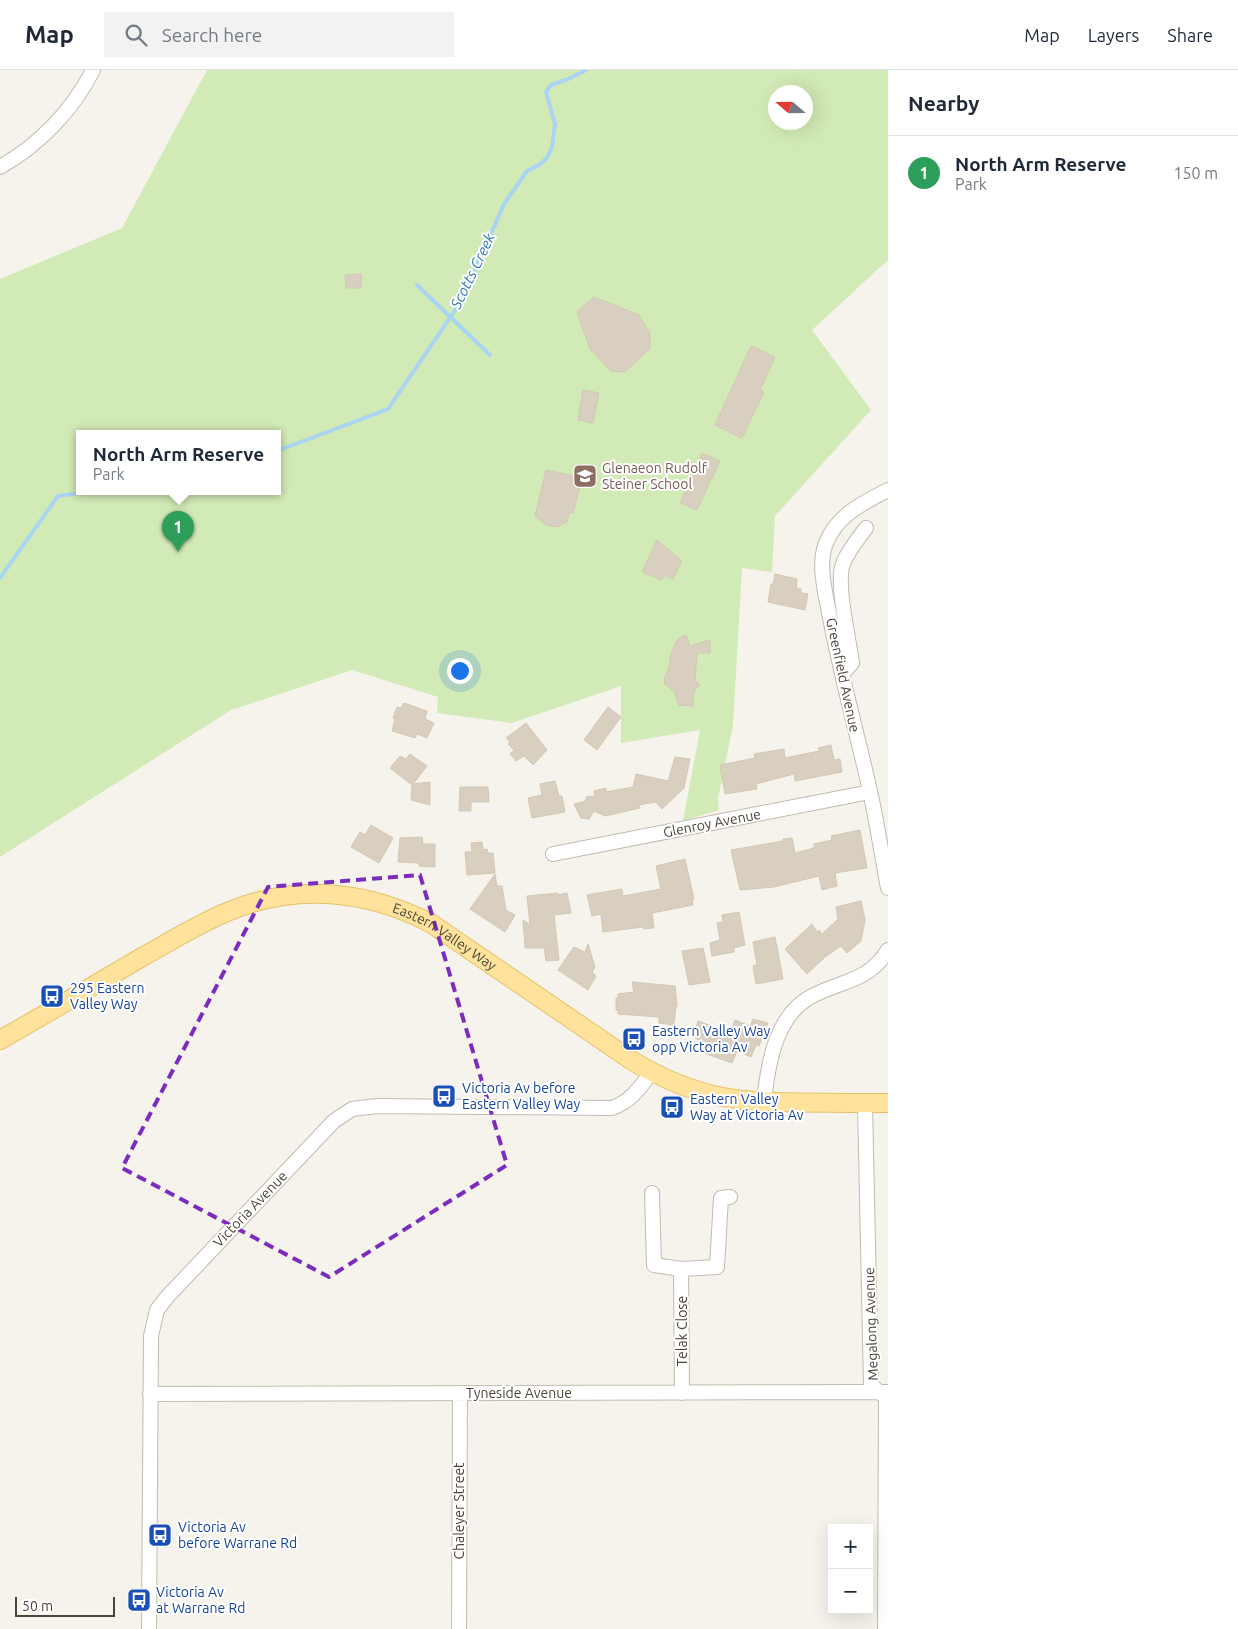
<!DOCTYPE html>
<meta charset="utf-8">
<style>
body{margin:0;font-family:Ubuntu,sans-serif;background:#f2f2f3;color:#1f2937}
.controls{position:absolute;right:15px;bottom:15px;display:grid;overflow:hidden;border-radius:0px;box-shadow:0 5px 20px #0002}
.controls button{width:45px;height:45px;display:grid;place-items:center;padding:0;border:0;border-bottom:1px solid #e0e1e3;background:#fff;color:#1f2937;font:25px sans-serif}
.compass{position:absolute;left:768px;top:15px;width:45px;height:45px;border-radius:50%;background:#fff;box-shadow:0 5px 20px #0002;rotate:290deg}
.scale{position:absolute;left:15px;bottom:12px;width:100px;box-sizing:border-box;padding-left:5px;border:2px solid #4b4439;border-top:0;font-size:14px;line-height:18px;white-space:nowrap;color:#4b4439;-webkit-text-stroke:4px #fff;paint-order:stroke}
.you{position:absolute;left:459px;top:600px;width:18px;height:18px;margin:-12px;border:4px solid #fff;border-radius:50%;background:#1a73e8;box-shadow:0 0 0 8px #1a73e833}
.badge{display:grid;place-items:center;width:32px;height:32px;border-radius:50%;background:#fc3f1d;color:#fff;font-size:16px;font-weight:700}
.pin{position:absolute;translate:-50% -41px;filter:drop-shadow(0 1px 2px #0008)}
.pin::after{content:'';position:absolute;top:26px;width:18px;height:15px;background:inherit;clip-path:polygon(0 0,100% 0,50% 100%)}
.popup{position:absolute;left:76px;top:360px;width:205px;height:65px;box-sizing:border-box;display:grid;place-content:center;border-radius:0px;background:#fff;filter:drop-shadow(0 1px 4px #0005);font-size:16px;white-space:nowrap;color:#747a83}
.popup b{font-size:19px;color:#1f2937}
.popup::after{content:'';position:absolute;left:50%;top:100%;margin-left:-10px;border:10px solid transparent;border-top-color:#fff}
.list{margin:0;padding:0;list-style:none}
h2{display:flex;justify-content:space-between;align-items:center;height:65px;margin:0;padding:0 20px;font-size:21px}
h2 small{font-size:16px;font-weight:400;color:#747a83}
.list li{display:grid;grid-template-columns:32px 1fr auto;gap:15px;align-items:center;box-sizing:border-box;height:75px;padding:0 20px;border-top:1px solid #e0e1e3}
.list b{display:block;font-size:19px;white-space:nowrap}
.list p{margin:0;font-size:16px;white-space:nowrap;color:#747a83}
.list em{font-size:16px;font-style:normal;color:#747a83}
.icon{flex:none;width:28px;height:28px;fill:none;stroke:currentColor;stroke-width:2;stroke-linecap:round;stroke-linejoin:round}
.map{position:relative;flex:none;width:888px;height:1559px;overflow:hidden}
header{display:flex;align-items:center;gap:30px;box-sizing:border-box;height:70px;padding:0 25px;background:#fff;border-bottom:1px solid #e0e1e3}
header strong{font-size:24px}
nav{display:flex;gap:28px;margin-inline-start:auto;font-size:18px}
.search{width:350px;height:45px;background:#f2f2f3;display:flex;align-items:center;gap:12px;box-sizing:border-box;padding:0 18px;border-radius:0px;color:#747a83;font-size:19px}
main{display:flex}
aside{flex:1;background:#fff}
.map>svg:first-child{display:block}
.green{fill:#d2eab5;fill-rule:evenodd}
.lines{fill:none;stroke-linecap:round;stroke-linejoin:round}
.stream{stroke:#a9d4f2;stroke-width:4}
.building{fill:#d8cfc1;stroke:#d3c7b4}
.minor-casing{stroke:#c2bbae;stroke-width:16}
.major-casing{stroke:#e6c16a;stroke-width:20}
.minor{stroke:#fff;stroke-width:14}
.major{stroke:#ffe39c;stroke-width:18}
.marked{fill:none;stroke:#7b2cbf;stroke-width:4;stroke-dasharray:10 6;stroke-linejoin:round}
.labels{text-anchor:middle;stroke-width:4;stroke-linejoin:round;paint-order:stroke}
.education-label{font-size:14px;fill:#785e54;stroke:#fff;text-anchor:start}
.street-label{font-size:14px;fill:#4b4439;stroke:#fff}
.transit-label{font-size:14px;fill:#164399;stroke:#fff;text-anchor:start}
.water-label{font-size:15px;font-style:italic;fill:#2e7ab2;stroke:#fff}
</style>
<header>
<strong>Map</strong>
<div class="search"><svg class="icon" aria-label="search" viewBox="0 0 24 24"><circle cx="10" cy="10" r="6"/><path d="M15 15l6 6"/></svg>Search here</div>
<nav><a>Map</a><a>Layers</a><a>Share</a></nav>
</header>
<main>
<div class="map">
<svg width="888" height="1559" viewBox="0 0 888 1559">
<rect width="100%" height="100%" fill="#f6f3ec"/>
<!-- green -->
<path class="green" d="M207 0H888V190L812 260 871 340 775 446 772 502 742 498 733 655 718 729 719 740 683 751 700 660 621 673V616L512 653 437 643 438 627 352 600 231 640 0 787V209L122 158ZM776 22H806V52H776ZM79 363H277V421H79Z"/>
<g class="lines">
<!-- stream -->
<path class="stream" d="M417 215 490 285
M277 381 388 339 462 230 504 134 527 101 539 95 547 88 552 77 555 54 546 22 551 15 568 9 586 0
M0 508 58 426 96 421"/>
</g>
<!-- building -->
<path class="building" d="M361 204V218H346L345 205Z
M594 227 639 245 650 264V278L625 302 611 301 590 279 577 242Z
M751 276 775 287 760 320 764 322 742 368 715 355Z
M583 320 599 323 593 353 578 350Z
M702 383 720 391 697 440 680 433Z
M546 400 582 408 573 443H569L567 452 557 457 546 455 535 446Z
M657 470 682 491 673 509 664 505 662 510 642 502Z
M775 504 797 509 796 518 801 519V523L808 524 805 540 768 532 771 514H773Z
M686 565 690 576 710 570V583H697L695 610 700 615 694 621 693 636 679 635 674 621 665 614 664 609 669 598 670 588 675 573 679 568Z
M404 633 427 641 425 649 434 653 427 668 417 664 415 668 392 661 395 649 393 648 397 637 401 638Z
M608 637 621 647 597 680 584 670Z
M526 653 547 680 533 695 524 686 516 691 510 684 514 680 508 674 510 672 506 668Z
M831 675 834 690 840 689 842 702 795 711 794 704 756 714 757 719 725 724 720 695 755 688 754 684 784 679 785 688 819 681 818 678Z
M410 684 427 696 413 714 430 712V735L411 730 412 715 390 698 400 686 406 689Z
M675 687 690 689 684 718 662 739 656 732 639 735 640 738 605 746 594 741 589 749 581 748 574 734 586 731V727L595 726 594 721 606 718V722L633 717 636 704 668 711Z
M555 711 559 726H562L565 742 532 748 528 728 542 725 540 714Z
M460 717H488L489 732H471V741H459Z
M371 755 393 768 379 793 351 777 360 762 365 765Z
M860 760 867 798 835 803 837 816 822 820 819 806 774 817 740 820 731 780 783 771V769L792 768 795 783 814 778V774L832 770 831 766Z
M422 767 423 774H435V797L419 796V793L398 792 400 768Z
M482 772 483 780 487 779 488 783H493L495 803 467 805 465 782H472L471 773Z
M685 789 694 829H692L693 835 652 843 654 858 644 859 643 857 603 862 601 844 592 846 587 825 622 819 623 826 661 819 656 796Z
M495 804 497 816H502L506 840 515 845 505 862 470 839Z
M558 823V825L567 823 571 843 554 845 559 890 546 891 544 878H525L523 850 530 855 527 826Z
M861 831 865 850 861 871 847 883 841 876 825 887 807 904 785 879 812 854 817 862 819 860 822 864 838 849 836 837Z
M739 842 745 875 734 878V882L712 886 710 873 720 870 717 853 723 852 722 845Z
M775 867 783 909 756 914 753 896 757 895 753 872Z
M588 874 595 897 592 902 596 906 588 920 558 900 574 877 585 882Z
M703 878 710 912 689 915 682 881Z
M632 912 675 916 677 936H676L674 955 659 953V947L618 944V940H616V928H618V924L634 922Z
M753 949 768 953 759 976 756 975 751 987 737 981 732 993 701 982 703 972 695 968 697 962 695 960 698 951 730 963 735 950 750 956Z"/>
<g class="lines">
<!-- minor casing -->
<g class="minor-casing">
<path id="minor" d="M0 97C39 75 73 40 93 0
M888 420C863 433 837 445 826 473 817 496 826 524 830 548 841 606 857 663 870 721 877 753 882 786 888 818
M842 604 852 593C849 570 837 518 842 497 846 483 858 469 866 458
M553 784 870 722
M764 1031C768 993 776 943 814 925 844 910 869 911 888 880
M865 1033 871 1315 886 1328 885 1559
M652 1123 654 1195 681 1199
M682 1323 681 1199 717 1197 721 1128 730 1127
M150 1324 888 1322
M149 1559 151 1266 157 1240 167 1227 334 1051 352 1039 377 1036 612 1038C631 1031 639 1019 651 1003
M459 1559 460 1323"/>
</g>
<!-- major casing -->
<g class="major-casing">
<g id="major">
<path id="s1" d="M0 970C48 943 96 914 144 886 171 871 198 854 227 842 296 813 367 820 432 854L631 990C659 1007 691 1021 723 1027 742 1031 761 1031 780 1032 816 1033 852 1033 888 1033"/>
</g>
</g>
<!-- minor -->
<use href="#minor" class="minor"/>
<!-- major -->
<use href="#major" class="major"/>
</g>
<!-- marked area -->
<path class="marked" d="M420 805 507 1095 329 1207 122 1098 268 817Z"/>
<!-- icons -->
<defs>
<g id="school-square" transform="scale(1.25)"><rect x="-9" y="-9" width="18" height="18" rx="4" fill="#8d6e63" stroke="#fff"/><path d="M0-5L7-2L0 1L-7-2ZM-4 1L0 2.5L4 1V4Q0 6-4 4Z" fill="#fff"/></g>
<g id="bus-square" transform="scale(1.25)"><rect x="-9" y="-9" width="18" height="18" rx="4" fill="#1a4fb4" stroke="#fff"/><path d="M-5-6H5V4H4V6H2V4H-2V6H-4V4H-5ZM-3.5-4V0h7V-4ZM-3.5 1.2v1.5H-2V1.2ZM2 1.2v1.5H3.5V1.2Z" fill="#fff"/></g>
</defs>
<g fill-rule="evenodd">
<use href="#school-square" x="585" y="406"/>
<use href="#bus-square" x="52" y="926"/>
<use href="#bus-square" x="634" y="969"/>
<use href="#bus-square" x="444" y="1026"/>
<use href="#bus-square" x="672" y="1037"/>
<use href="#bus-square" x="160" y="1465"/>
<use href="#bus-square" x="139" y="1530"/>
</g>
<g class="labels">
<!-- education labels -->
<g class="education-label">
<text x="602" y="403">Glenaeon Rudolf<tspan x="602" dy="16">Steiner School</tspan></text>
</g>
<!-- street labels -->
<g class="street-label">
<text transform="translate(843 605) rotate(78)" y="5">Greenfield Avenue</text>
<text transform="translate(712 753) rotate(-11)" y="5">Glenroy Avenue</text>
<text dy="5" stroke="none"><textPath href="#s1" startOffset="490">Eastern Valley Way</textPath></text>
<text transform="translate(250 1139) rotate(-46)" y="5">Victoria Avenue</text>
<text transform="translate(871 1254) rotate(-92)" y="5">Megalong Avenue</text>
<text transform="translate(682 1261) rotate(-90)" y="5">Telak Close</text>
<text x="519" y="1328">Tyneside Avenue</text>
<text transform="translate(459 1441) rotate(-90)" y="5">Chaleyer Street</text>
</g>
<!-- transit labels -->
<g class="transit-label">
<text x="70" y="923">295 Eastern<tspan x="70" dy="16">Valley Way</tspan></text>
<text x="652" y="966">Eastern Valley Way<tspan x="652" dy="16">opp Victoria Av</tspan></text>
<text x="462" y="1023">Victoria Av before<tspan x="462" dy="16">Eastern Valley Way</tspan></text>
<text x="690" y="1034">Eastern Valley<tspan x="690" dy="16">Way at Victoria Av</tspan></text>
<text x="178" y="1462">Victoria Av<tspan x="178" dy="16">before Warrane Rd</tspan></text>
<text x="156" y="1527">Victoria Av<tspan x="156" dy="16">at Warrane Rd</tspan></text>
</g>
<!-- water labels -->
<g class="water-label">
<text transform="translate(473 201) rotate(-64)" y="5">Scotts Creek</text>
</g>
</g>
</svg>
<div class="controls">
<button>+</button>
<button>−</button>
</div>
<svg class="compass" viewBox="-18 -18 36 36"><path d="M0-13l5 13h-10z" fill="#e53935"/><path d="M0 13l5-13h-10z" fill="#747a83"/></svg>
<div class="scale">50 m</div>
<div class="you"></div>
<div class="pin badge" style="left:178px;top:482px;background:#2e9e5b">1</div>
<div class="popup"><b>North Arm Reserve</b>Park</div>
</div>
<aside>
<h2>Nearby<small></small></h2>
<ul class="list">
<li><span class="badge" style="background:#2e9e5b">1</span><div><b>North Arm Reserve</b><p>Park</p></div><em>150 m</em></li>
</ul>
</aside>
</main>
